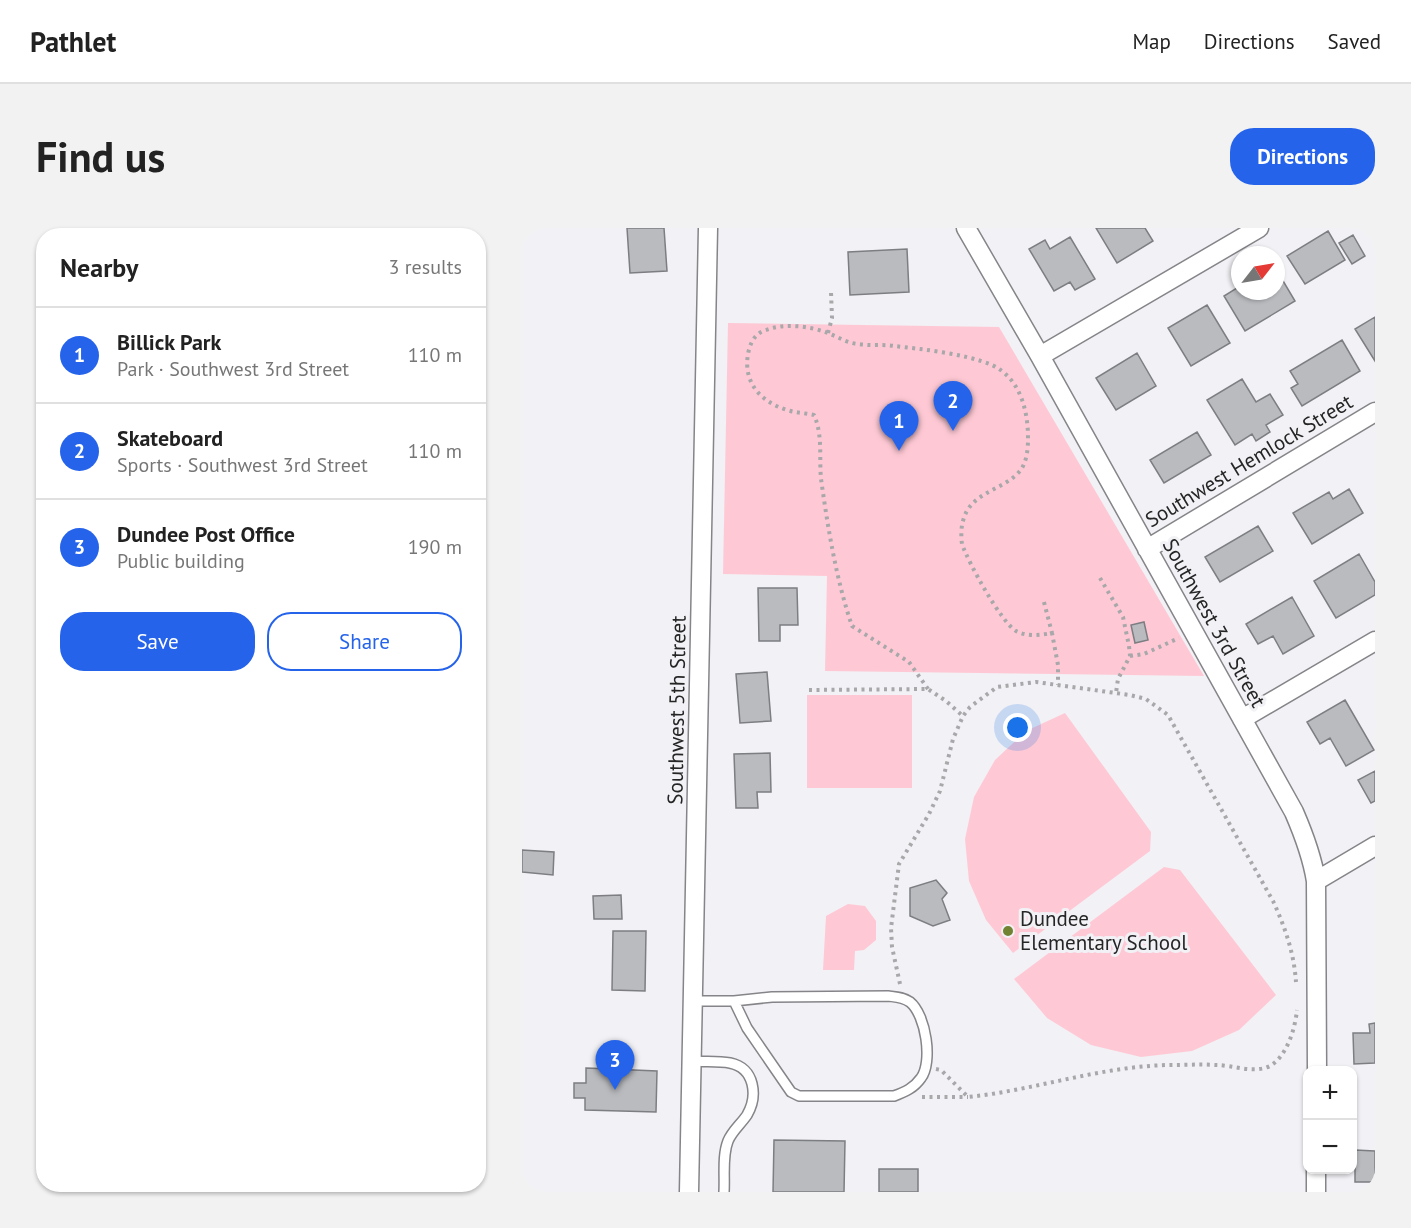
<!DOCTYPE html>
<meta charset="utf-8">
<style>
body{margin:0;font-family:"PT Sans",sans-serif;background:#f2f2f2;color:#222}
.controls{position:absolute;right:18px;bottom:18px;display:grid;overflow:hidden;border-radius:12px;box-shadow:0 2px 4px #0004}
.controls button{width:54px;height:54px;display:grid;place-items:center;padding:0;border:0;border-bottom:2px solid #e0e0e0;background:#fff;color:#222;font:30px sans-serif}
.compass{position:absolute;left:709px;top:18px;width:54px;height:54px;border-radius:50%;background:#fff;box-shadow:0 2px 4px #0004;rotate:59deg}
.you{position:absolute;left:496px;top:500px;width:21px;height:21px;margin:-15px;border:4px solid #fff;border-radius:50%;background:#1a73e8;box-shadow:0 0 0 9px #1a73e833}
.badge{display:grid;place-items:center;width:39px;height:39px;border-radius:50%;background:#2563eb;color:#fff;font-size:20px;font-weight:700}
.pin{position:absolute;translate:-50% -50px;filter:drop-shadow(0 2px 3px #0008)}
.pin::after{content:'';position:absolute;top:32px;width:21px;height:18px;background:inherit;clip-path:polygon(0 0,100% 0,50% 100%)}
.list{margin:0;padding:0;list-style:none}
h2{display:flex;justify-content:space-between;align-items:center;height:78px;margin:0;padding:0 24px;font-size:26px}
h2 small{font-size:20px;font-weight:400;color:#767676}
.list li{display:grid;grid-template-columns:39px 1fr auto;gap:18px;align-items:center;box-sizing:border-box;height:96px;padding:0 24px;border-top:2px solid #e0e0e0}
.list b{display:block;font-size:22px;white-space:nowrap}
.list p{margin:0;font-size:20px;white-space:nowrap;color:#767676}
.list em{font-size:20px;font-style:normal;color:#767676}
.actions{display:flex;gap:12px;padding:18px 24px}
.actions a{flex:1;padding:14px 0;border:2px solid #2563eb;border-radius:24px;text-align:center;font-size:21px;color:#2563eb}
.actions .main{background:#2563eb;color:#fff}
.map{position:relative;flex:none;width:853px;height:964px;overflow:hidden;border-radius:24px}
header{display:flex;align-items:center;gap:36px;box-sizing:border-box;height:84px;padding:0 30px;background:#fff;border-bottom:2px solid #e0e0e0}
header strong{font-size:28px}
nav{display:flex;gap:33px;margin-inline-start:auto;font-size:21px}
.intro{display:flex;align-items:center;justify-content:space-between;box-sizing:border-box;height:144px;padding:0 36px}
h1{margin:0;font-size:42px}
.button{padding:15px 27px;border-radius:24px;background:#2563eb;color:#fff;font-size:21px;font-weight:700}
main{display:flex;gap:36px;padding:0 36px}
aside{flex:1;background:#fff;border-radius:24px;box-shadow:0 2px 4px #0004}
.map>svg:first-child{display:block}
.green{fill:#fec9d5}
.building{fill:#b9bbbf;stroke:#7c7e82;stroke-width:1.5}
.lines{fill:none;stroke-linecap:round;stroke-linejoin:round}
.service-casing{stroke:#858488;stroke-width:12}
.minor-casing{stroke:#858488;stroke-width:21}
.path{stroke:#a8a7aa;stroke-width:4;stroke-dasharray:3 4.5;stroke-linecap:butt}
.service{stroke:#fff;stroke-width:9}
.minor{stroke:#fff;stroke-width:18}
.poi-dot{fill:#718232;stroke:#f2f1f5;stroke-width:2}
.labels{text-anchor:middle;stroke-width:6;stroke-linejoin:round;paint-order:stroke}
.street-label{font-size:21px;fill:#252526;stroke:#f2f1f5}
.poi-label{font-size:21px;fill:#252526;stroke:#f2f1f5;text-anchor:start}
</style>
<header>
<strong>Pathlet</strong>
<nav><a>Map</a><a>Directions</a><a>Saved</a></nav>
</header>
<div class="intro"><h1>Find us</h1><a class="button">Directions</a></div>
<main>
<aside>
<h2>Nearby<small>3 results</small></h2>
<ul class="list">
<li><span class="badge">1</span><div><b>Billick Park</b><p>Park · Southwest 3rd Street</p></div><em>110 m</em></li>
<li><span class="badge">2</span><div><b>Skateboard</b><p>Sports · Southwest 3rd Street</p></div><em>110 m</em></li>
<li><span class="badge">3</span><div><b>Dundee Post Office</b><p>Public building</p></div><em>190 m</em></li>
</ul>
<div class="actions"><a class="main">Save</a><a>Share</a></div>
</aside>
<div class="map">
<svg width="853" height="964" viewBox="0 0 853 964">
<rect width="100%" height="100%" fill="#f2f1f5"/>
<!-- green -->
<path class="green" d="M206 95 477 99 682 448 303 443 305 348 201 346Z
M285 467H390V560H285Z
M543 485 629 604 628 623 491 725 464 692 447 653 443 611 452 569 473 532 504 503Z
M642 639 658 642 754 767 717 802 670 823 619 829 569 817 525 790 492 751Z
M326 676 343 678 354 693V712L342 722 333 723 332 742H301L304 688Z"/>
<!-- building -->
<path class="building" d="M105 0H142L145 43 108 45Z
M574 0H623L631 13 595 35Z
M806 3 823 32 783 56 765 28Z
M831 7 843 28 830 36 817 15Z
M548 9 573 51 553 62 548 54 532 63 507 21 523 12 528 21Z
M385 21 387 64 328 67 326 24Z
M754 41 773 73 723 103 702 68 718 58V63H754Z
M685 77 708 115 669 138 646 100Z
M853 89V133L833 101Z
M820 112 838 143 780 178 769 160 776 156 768 143Z
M615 125 634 158 594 182 574 150Z
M720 151 734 174 748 166 761 187 744 197 748 204 734 213 730 206 713 217 685 172Z
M675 204 689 227 642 255 628 232Z
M827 261 841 285 790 316 771 285 807 264 811 271Z
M736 298 751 323 698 354 683 329Z
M837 326 853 354V367L814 390 792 353Z
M236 360H275L276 397H258V413H237Z
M770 369 792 408 761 426 751 408 736 416 724 396Z
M622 394 626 412 613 415 609 397Z
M245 444 249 493 218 495 214 446Z
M823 472 852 522 824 538 808 510 798 516 785 494Z
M248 525 249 564H235L236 580H214L212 526Z
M853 543V573L849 575 836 552Z
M0 622 32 624 31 647 0 644Z
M414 652 425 665 420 671 428 692 411 698 388 688V660Z
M99 667 100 691H72L71 668Z
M91 703H124L123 763 90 762Z
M853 795V835L832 836 831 805H848L847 796Z
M64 840 135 843 134 884 63 882V870H52V855H64Z
M252 912 323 913 322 964H251Z
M833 922 853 923V954H833Z
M357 941H396V964H357Z"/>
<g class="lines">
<!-- service casing -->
<g class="service-casing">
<path id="service" d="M172 773H212L250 769 366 768C374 769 381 769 388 774 404 787 411 834 399 850 392 860 383 864 372 868H277L269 864 225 800 212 773
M171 833C183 834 196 833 208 835 233 840 236 868 225 887 219 896 210 903 206 913 200 928 203 948 202 964"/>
</g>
<!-- minor casing -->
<g class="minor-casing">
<path id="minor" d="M444 0 518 128 772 584C782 607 790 628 794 653L795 842
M518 128 737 0
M625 321 853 184
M720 491 853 413
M794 653 853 618
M167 964 186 0
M794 964V942"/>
</g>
<!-- path -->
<path class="path" d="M306 105 310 90 309 64
M578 350 601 389 607 418 608 428 596 451 594 465
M522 374 530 405
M608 428 622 426 657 410
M406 461 387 434 330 398C314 351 306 300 299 251 297 230 301 207 292 187 283 185 274 185 265 182 239 174 221 155 226 126 228 115 233 105 244 102 262 95 288 98 306 105 316 109 325 115 336 116 348 118 360 116 372 118 400 121 444 126 470 137 498 150 506 182 506 210 506 221 505 235 497 244 480 263 448 264 441 293 439 299 439 310 440 316 446 334 479 394 494 403 505 409 519 407 530 405L536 437V457
M287 462 406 461 424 473 441 488
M378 756 370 719 369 700 377 636 407 586 418 563 431 511 441 488 448 479 475 459 514 454 608 467 624 471 646 487 751 673C763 699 772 725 774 754
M414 841 419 842 446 869C514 862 579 838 648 837 663 837 678 836 694 837 710 837 732 846 748 838 765 828 773 801 775 782
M400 869H446"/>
<!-- service -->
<use href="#service" class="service"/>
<!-- minor -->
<use href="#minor" class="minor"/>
</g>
<!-- markers -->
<circle class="poi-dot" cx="486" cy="703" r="6"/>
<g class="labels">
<!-- street labels -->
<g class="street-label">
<text transform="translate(727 233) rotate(-31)" y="7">Southwest Hemlock Street</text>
<text transform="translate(692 395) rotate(61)" y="7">Southwest 3rd Street</text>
<text transform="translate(155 482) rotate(-89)" y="7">Southwest 5th Street</text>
</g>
<!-- poi labels -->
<g class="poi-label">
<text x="498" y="698">Dundee<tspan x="498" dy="24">Elementary School</tspan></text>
</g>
</g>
</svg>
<div class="controls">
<button>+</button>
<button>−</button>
</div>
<svg class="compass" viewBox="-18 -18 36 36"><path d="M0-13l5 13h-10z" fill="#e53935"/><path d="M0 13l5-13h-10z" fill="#767676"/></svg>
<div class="you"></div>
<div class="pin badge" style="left:377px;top:223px">1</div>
<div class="pin badge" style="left:431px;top:203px">2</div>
<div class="pin badge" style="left:93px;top:862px">3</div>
</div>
</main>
